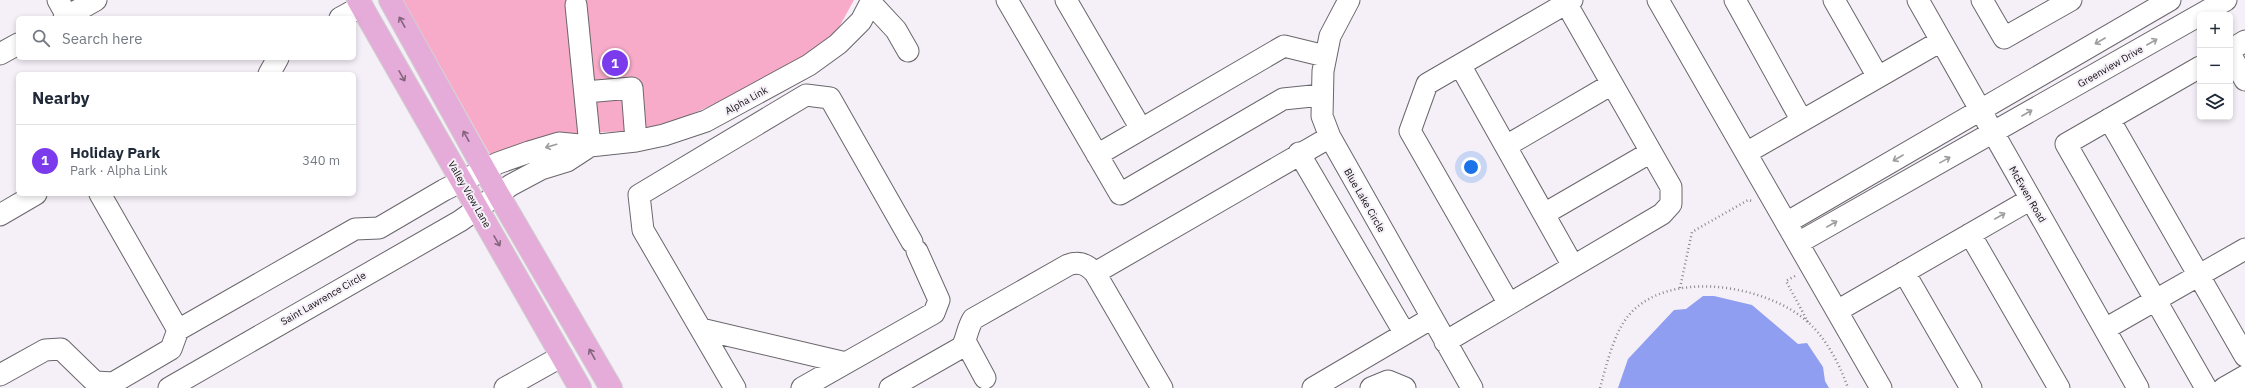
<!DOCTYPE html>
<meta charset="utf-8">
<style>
body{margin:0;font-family:"IBM Plex Sans",sans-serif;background:#f2f2f3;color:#1f2937}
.controls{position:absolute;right:12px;top:12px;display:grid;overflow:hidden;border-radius:6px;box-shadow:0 2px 6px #0003}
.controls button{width:36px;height:36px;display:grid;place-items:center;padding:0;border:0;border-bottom:1px solid #e0e1e3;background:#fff;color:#1f2937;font:20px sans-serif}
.you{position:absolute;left:1471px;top:167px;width:14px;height:14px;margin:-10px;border:3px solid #fff;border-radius:50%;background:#1a73e8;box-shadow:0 0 0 6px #1a73e833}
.badge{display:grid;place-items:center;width:26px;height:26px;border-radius:50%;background:#7c3aed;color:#fff;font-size:13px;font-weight:700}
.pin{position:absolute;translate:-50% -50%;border:2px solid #fff;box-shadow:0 1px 4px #0006}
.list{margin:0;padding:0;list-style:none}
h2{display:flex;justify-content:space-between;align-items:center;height:52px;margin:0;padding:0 16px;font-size:17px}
h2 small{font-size:13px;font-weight:400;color:#747a83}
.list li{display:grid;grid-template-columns:26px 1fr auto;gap:12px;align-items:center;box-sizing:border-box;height:72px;padding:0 16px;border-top:1px solid #e0e1e3}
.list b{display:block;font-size:15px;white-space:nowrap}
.list p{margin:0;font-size:13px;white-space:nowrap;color:#747a83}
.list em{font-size:13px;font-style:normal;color:#747a83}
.icon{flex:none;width:22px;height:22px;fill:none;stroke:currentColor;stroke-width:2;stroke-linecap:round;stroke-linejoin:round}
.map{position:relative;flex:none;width:2245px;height:388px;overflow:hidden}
.search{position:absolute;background:#fff;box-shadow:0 2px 6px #0003;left:16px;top:16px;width:340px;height:44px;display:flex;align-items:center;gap:10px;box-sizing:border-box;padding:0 14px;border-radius:6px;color:#747a83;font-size:15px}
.panel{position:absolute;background:#fff;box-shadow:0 2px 6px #0003;left:16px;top:72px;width:340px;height:124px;border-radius:6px}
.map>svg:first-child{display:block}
.green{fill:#f8abc8}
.water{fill:#8f9ef0}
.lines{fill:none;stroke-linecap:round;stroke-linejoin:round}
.minor-casing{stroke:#6a666c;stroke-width:23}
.major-casing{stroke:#cfcfcf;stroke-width:24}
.path{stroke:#8a868b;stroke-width:2.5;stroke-dasharray:1 3;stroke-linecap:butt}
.minor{stroke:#fff;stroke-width:21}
.major{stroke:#e5acd9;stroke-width:22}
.oneway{stroke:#85647e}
.oneway2{stroke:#9f9e9f}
.labels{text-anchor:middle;stroke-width:4;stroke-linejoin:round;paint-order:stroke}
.street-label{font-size:10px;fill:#0f0d0f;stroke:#f5eff7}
</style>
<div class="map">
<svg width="2245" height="388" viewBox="0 0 2245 388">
<rect width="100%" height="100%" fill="#f5eff7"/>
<!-- green -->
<path class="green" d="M403 0H854L833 38 751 88 655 130 556 134 492 158Z"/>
<!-- water -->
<path class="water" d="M1703 296H1714L1752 305 1798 344 1807 343 1823 367 1825 381 1829 388H1618L1628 359 1674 310 1686 309Z"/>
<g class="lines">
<!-- minor casing -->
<g class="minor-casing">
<path id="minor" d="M58 0 67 16
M1007 0 1120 194 1283 99 1322 95
M1066 0 1141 129
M1349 0 1330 36 1323 71 1322 116 1330 137 1472 388
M1658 0 1881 388
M1735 0 1802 121
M1834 0 1878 77
M1918 0 2138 388
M1982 0 2004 38 2071 0
M871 3 896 30 908 51
M576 5 590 146
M64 18 96 0
M340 18 362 6
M2230 50 2245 41
M0 54 18 44
M2230 54 2245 80
M1460 65 1573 266
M2200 67 2066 144 2206 388
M269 74 278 58
M585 92 632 88 636 141
M2109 119 2245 356
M1506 146 1612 84
M1299 153 1405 334
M1746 153 1941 41
M1097 155 1284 46 1325 56
M100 194 178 330
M1544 214 1651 152
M0 215 36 194
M1786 223 2170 0
M1970 234 2059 388
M1798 243 2226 0
M1904 272 1971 388
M1095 273 1330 137
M1509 304 1410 131 1427 84 1572 0
M1837 311 2031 199
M701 329 846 363
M2105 329 2245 249
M965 341 985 378
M1445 342 1662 214 1671 204V187L1566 3
M0 375 45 350 61 349 95 382 113 383 171 349 178 330 355 229 379 228 444 190 498 163 529 152 559 143 590 146 636 141 664 135 706 121 809 65 838 44 861 21 872 0
M169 388 460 221 511 185 541 169 567 161 590 146
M505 388 562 356
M735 388 643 230 639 195 806 95 830 98 912 242
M802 388 934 313 939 300 917 251
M890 388 962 347C967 338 967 329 973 319L1068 265C1079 261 1087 264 1095 273L1162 388
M1313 388 1432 318
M1371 388 1388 381 1405 388
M2224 388 2245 376"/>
</g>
<!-- major casing -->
<g class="major-casing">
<path id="major" d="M358 0 580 388
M390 0 498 194 611 388"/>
</g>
<!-- path -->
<path class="path" d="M1795 276 1786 281 1808 322
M1680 288 1692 232 1748 200 1752 201
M1600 388C1606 367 1614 332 1629 315 1669 268 1768 285 1809 323 1827 340 1840 365 1848 388"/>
<!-- minor -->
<use href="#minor" class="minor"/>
<!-- major -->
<use href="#major" class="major"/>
</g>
<!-- one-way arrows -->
<defs><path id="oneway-shaft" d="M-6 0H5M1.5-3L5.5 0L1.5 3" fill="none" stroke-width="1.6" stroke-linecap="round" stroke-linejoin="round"/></defs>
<g class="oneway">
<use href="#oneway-shaft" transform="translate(402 22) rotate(-119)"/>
<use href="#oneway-shaft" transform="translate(402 76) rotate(60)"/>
<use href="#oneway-shaft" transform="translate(466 136) rotate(-119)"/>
<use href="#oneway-shaft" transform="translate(497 241) rotate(60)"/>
<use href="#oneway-shaft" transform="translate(592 354) rotate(-119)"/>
</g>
<g class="oneway2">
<use href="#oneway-shaft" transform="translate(2100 41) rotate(150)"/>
<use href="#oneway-shaft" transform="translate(2152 42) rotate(-30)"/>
<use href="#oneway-shaft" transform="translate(2027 113) rotate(-30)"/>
<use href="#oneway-shaft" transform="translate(551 146) rotate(164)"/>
<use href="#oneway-shaft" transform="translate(1898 158) rotate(150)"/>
<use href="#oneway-shaft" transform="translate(1945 160) rotate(-29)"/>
<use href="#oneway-shaft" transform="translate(2000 216) rotate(-30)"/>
<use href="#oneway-shaft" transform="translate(1832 224) rotate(-30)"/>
</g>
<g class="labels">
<!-- street labels -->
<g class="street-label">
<text transform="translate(2110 66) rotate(-30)" y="4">Greenview Drive</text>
<text transform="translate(746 100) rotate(-29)" y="4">Alpha Link</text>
<text transform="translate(470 194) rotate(60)" y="4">Valley View Lane</text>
<text transform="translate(2028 194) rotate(60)" y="4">McEwen Road</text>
<text transform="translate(1365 200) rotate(60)" y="4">Blue Lake Circle</text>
<text transform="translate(323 298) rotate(-30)" y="4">Saint Lawrence Circle</text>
</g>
</g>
</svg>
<div class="controls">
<button>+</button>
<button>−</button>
<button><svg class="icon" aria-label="layers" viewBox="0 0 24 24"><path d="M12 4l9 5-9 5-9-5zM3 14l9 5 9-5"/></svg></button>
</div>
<div class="you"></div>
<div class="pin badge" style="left:615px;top:63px">1</div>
<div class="search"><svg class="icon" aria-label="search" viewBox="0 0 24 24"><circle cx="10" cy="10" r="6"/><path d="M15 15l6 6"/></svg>Search here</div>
<section class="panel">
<h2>Nearby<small></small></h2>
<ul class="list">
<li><span class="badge">1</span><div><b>Holiday Park</b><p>Park · Alpha Link</p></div><em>340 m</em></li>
</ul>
</section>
</div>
